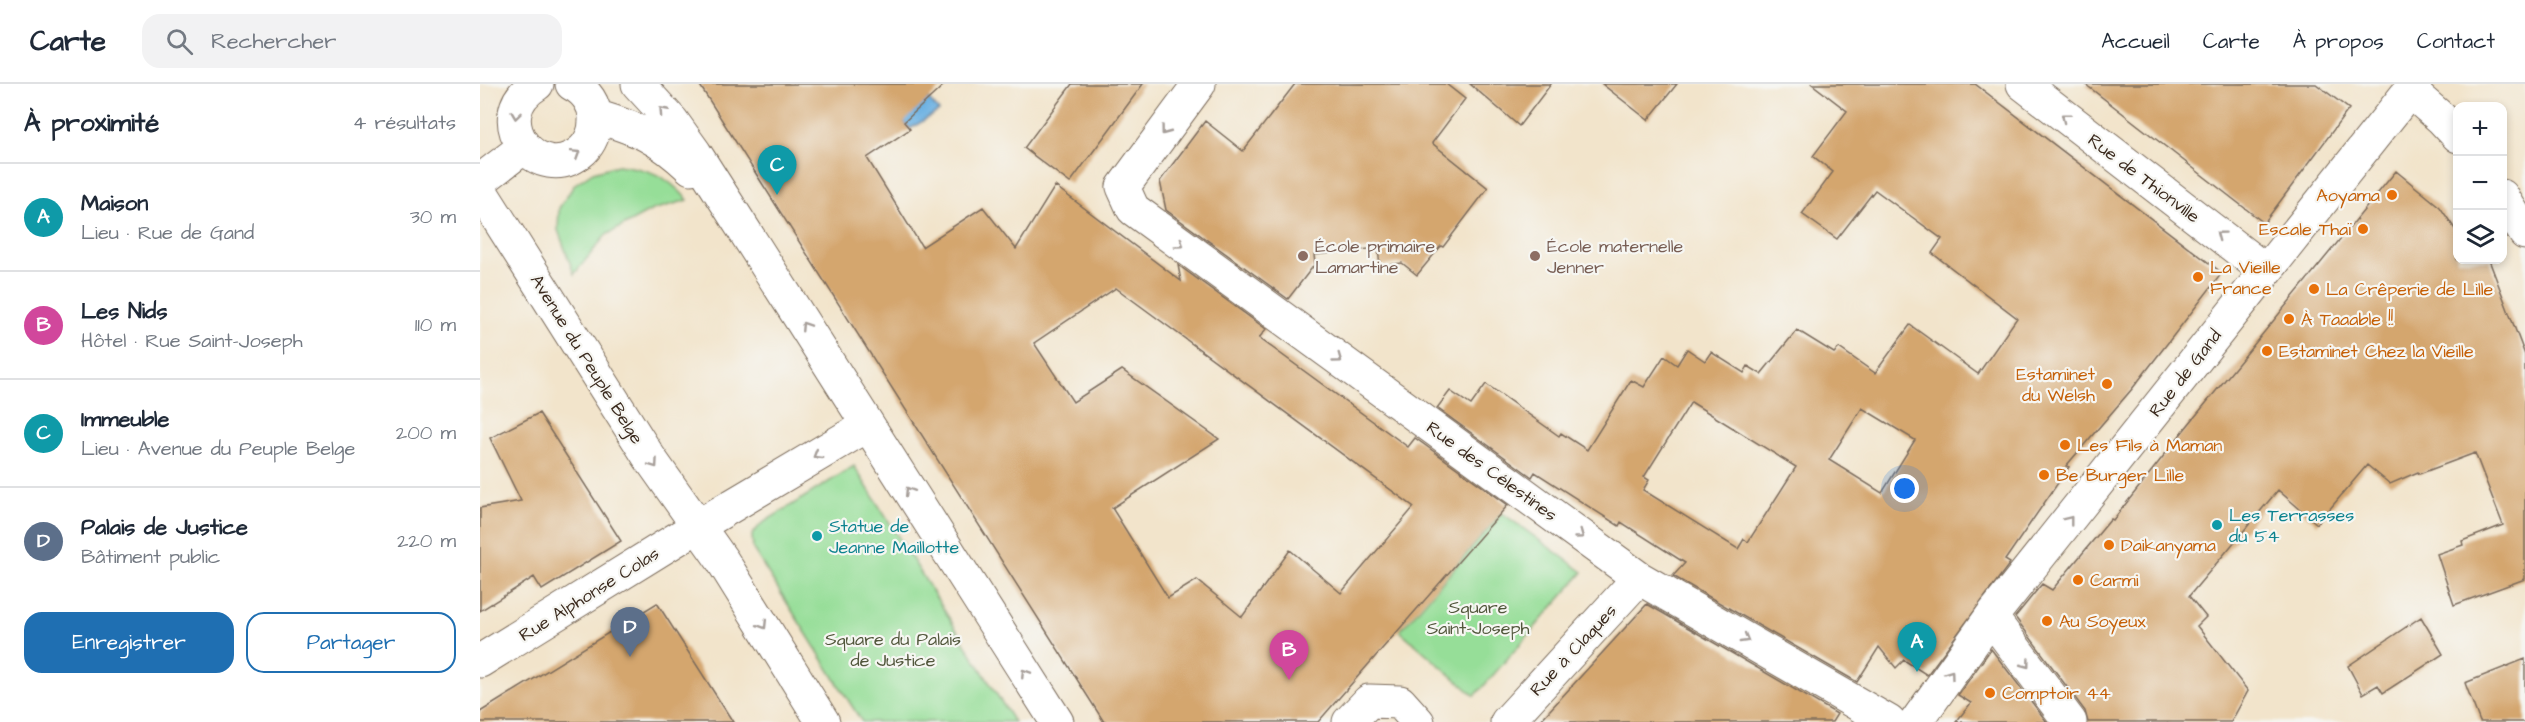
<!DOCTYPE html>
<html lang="fr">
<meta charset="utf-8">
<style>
body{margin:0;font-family:"Architects Daughter",sans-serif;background:#f2f2f3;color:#1f2937}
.controls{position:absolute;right:18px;top:18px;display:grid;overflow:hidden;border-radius:12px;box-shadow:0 3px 9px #0003}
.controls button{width:54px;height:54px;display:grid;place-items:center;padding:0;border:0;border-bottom:2px solid #e0e1e3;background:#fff;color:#1f2937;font:30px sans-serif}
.you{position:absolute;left:1425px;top:405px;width:21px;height:21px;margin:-15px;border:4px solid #fff;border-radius:50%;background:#1a73e8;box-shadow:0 0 0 9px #1a73e833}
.badge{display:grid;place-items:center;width:39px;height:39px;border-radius:50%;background:#1f6fb2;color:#fff;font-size:20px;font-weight:700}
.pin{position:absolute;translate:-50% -50px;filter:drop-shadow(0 2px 3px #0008)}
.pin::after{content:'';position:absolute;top:32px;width:21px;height:18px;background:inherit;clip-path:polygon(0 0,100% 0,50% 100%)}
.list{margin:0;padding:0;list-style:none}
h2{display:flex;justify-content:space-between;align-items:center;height:78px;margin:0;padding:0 24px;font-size:26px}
h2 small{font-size:20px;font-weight:400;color:#747a83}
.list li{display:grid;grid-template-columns:39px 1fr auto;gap:18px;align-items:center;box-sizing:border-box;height:108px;padding:0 24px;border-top:2px solid #e0e1e3}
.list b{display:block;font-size:22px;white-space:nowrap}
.list p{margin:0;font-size:20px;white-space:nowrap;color:#747a83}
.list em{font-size:20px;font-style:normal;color:#747a83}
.actions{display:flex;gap:12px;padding:18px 24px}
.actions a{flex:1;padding:14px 0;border:2px solid #1f6fb2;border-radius:18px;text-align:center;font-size:21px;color:#1f6fb2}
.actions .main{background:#1f6fb2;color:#fff}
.icon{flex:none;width:33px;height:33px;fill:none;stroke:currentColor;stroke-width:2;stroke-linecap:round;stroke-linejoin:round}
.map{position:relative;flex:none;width:2045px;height:638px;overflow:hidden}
header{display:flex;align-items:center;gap:36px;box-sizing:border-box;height:84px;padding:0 30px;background:#fff;border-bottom:2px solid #e0e1e3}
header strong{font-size:28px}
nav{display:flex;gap:33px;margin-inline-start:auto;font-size:21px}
.search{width:420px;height:54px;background:#f2f2f3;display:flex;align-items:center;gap:15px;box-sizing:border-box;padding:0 21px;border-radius:18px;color:#747a83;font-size:22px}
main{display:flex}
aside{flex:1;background:#fff}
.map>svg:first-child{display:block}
.green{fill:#96de98;stroke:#68845b;stroke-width:1.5}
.water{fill:#6cb1e2;stroke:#546e80;stroke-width:1.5}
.building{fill:#d4a66e;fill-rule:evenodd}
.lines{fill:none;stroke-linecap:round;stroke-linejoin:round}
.minor-casing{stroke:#7b6b5b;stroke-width:35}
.minor{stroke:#fff;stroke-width:33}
.oneway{stroke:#a79f9a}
.food-dot{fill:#e8710a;stroke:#f6f6f2;stroke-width:2}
.education-dot{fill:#8d6e63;stroke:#f6f6f2;stroke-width:2}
.culture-dot{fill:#0f9aa8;stroke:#f6f6f2;stroke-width:2}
.labels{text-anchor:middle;stroke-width:4.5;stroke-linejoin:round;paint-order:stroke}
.street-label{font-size:18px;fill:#3b2a1e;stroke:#f6f6f2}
.food-label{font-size:18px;fill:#c56008;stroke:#f6f6f2;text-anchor:start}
.education-label{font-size:18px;fill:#785e54;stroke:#f6f6f2;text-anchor:start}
.culture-label{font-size:18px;fill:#0d838f;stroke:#f6f6f2;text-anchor:start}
.park-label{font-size:18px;fill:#52573c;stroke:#f6f6f2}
</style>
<header>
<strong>Carte</strong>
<div class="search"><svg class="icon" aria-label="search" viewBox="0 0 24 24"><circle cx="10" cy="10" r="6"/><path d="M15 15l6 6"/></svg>Rechercher</div>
<nav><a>Accueil</a><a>Carte</a><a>À propos</a><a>Contact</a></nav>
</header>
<main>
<aside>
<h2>À proximité<small>4 résultats</small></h2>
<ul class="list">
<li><span class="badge" style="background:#0f9aa8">A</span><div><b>Maison</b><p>Lieu · Rue de Gand</p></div><em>30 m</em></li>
<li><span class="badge" style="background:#d1479c">B</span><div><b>Les Nids</b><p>Hôtel · Rue Saint-Joseph</p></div><em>110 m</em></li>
<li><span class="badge" style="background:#0f9aa8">C</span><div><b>Immeuble</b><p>Lieu · Avenue du Peuple Belge</p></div><em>200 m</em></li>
<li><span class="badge" style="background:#5c6f8a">D</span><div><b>Palais de Justice</b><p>Bâtiment public</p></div><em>220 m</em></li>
</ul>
<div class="actions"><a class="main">Enregistrer</a><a>Partager</a></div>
</aside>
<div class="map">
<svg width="2045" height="638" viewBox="0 0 2045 638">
<rect width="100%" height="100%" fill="#f6f6f2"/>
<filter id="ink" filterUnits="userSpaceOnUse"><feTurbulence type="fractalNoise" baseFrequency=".0167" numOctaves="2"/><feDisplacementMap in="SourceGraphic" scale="12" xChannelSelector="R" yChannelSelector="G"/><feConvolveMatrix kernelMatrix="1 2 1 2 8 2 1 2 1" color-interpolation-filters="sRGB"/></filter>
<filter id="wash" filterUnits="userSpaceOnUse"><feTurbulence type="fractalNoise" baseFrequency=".008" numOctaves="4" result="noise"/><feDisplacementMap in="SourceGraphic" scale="24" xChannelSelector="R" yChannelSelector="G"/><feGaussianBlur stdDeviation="1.35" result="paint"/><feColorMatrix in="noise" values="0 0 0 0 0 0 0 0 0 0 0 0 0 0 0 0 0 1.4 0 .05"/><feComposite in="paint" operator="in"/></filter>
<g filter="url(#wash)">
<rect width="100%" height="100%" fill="#f2e4cb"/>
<!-- green -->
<path class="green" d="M138 81C170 85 186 91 208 116L172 126 126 151 94 190 78 146 79 124 95 100 113 88Z
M374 382 534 638H382L273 465 272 451 281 440Z
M1022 429 1103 488 995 612 920 547Z"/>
<!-- water -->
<path class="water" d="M391 0H435L459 27 430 45Z"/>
<g id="blocks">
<!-- building -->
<path class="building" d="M219 0H465L424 38 430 45 387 74 442 163 503 123 536 165 575 102 701 197 698 181 786 245 779 254 928 363 935 354 1028 421 838 638H624ZM636 204 934 423 861 509 810 466 762 533 717 496 688 514 632 424 739 355 642 286 593 318 554 259Z
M592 0H663L590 99 544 64Z
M815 0H966L985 15 952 59 1008 104 963 163 961 162 937 191 922 179 900 182 898 164 834 171 835 180 808 215 686 126 680 97 725 37 763 67Z
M990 0H1071L1039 42Z
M1122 0H1197L1168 36Z
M1332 0H1495L1742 189 1652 305 1586 382 1589 383 1525 476 1530 479 1447 591 1424 576 1416 584 1399 563 1377 598 1193 492 1205 479 1141 438 1139 442 1055 388 1052 393 957 324 970 307 991 321 1006 300 1079 352 1081 349 1107 366 1151 296 1164 303 1184 272 1197 281 1207 265 1225 277 1231 268 1264 289 1268 282 1281 290 1317 246 1354 269 1359 264 1395 289 1430 241 1498 290 1537 234 1452 169 1462 155 1395 106 1357 155 1322 130 1353 88 1333 72 1367 27ZM1211 318 1316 383 1268 458 1264 455 1258 465 1163 406 1169 396 1164 393ZM1382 324 1435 356 1402 409 1349 376Z
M1605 0H1836L1869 25 1784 139Z
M1916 87 1960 123 1977 148V176H2009L2045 271V495L1974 521 1957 470 1983 461 1982 457 2023 441 1995 369 1939 390 1938 388 1910 400 1887 381 1837 440 1798 406 1709 512 1726 533 1717 542 1768 607 1751 638H1608L1605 627 1535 533 1562 500 1572 506 1631 435 1633 436 1704 346Z
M59 329 141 457 62 506 54 493 0 527V424L41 417 10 354Z
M177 519 253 638H0V628Z
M1167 520 1357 630 1352 638H1059Z
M1941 533 1963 570 1903 609 1898 601 1883 610 1868 582Z
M1511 565 1567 638H1476L1491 619 1478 611Z
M2045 575V638H2000L1985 599Z"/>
</g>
</g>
<g filter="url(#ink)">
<use href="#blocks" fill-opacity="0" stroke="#7b6b5b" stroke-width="1.5"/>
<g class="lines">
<!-- minor casing -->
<g class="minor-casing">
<path id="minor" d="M57 0C2 33 59 106 103 66 110 59 115 48 115 37 116 21 106 7 92 0
M158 0 192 37 215 69 577 638
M719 0 643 103 653 125 1159 494 1409 638
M1543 0 1786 187
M1930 7 1961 34 1978 52
M115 32C158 45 177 52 211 84
M0 97 44 63
M0 106 169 373 242 476 343 638
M2022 112 2045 149
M1511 533 1590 638
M0 577 218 442 388 341
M869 638 889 617 920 618 938 638
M1027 638 1159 494
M1436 638 1511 533 1935 0"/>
</g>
<!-- minor -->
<use href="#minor" class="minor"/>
</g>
<!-- one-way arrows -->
<defs><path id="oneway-chevron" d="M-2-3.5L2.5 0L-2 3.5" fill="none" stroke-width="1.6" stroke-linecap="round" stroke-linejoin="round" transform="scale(1.5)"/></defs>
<g class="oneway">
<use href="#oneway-chevron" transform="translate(183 27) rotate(-132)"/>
<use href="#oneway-chevron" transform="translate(36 31) rotate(98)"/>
<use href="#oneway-chevron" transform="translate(1585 33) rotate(-142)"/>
<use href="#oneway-chevron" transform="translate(685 47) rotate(127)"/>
<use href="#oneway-chevron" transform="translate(96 70) rotate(-32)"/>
<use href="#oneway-chevron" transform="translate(1740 151) rotate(-143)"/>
<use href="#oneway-chevron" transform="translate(700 160) rotate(36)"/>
<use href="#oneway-chevron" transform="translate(325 242) rotate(-123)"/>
<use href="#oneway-chevron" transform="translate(858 275) rotate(36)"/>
<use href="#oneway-chevron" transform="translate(337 371) rotate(149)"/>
<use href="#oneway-chevron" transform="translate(174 380) rotate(55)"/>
<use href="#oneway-chevron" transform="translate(429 407) rotate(-122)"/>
<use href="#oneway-chevron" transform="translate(1589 436) rotate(-52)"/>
<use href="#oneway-chevron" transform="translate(1100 451) rotate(36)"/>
<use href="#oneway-chevron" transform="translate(283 541) rotate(58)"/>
<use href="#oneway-chevron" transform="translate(1265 555) rotate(30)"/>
<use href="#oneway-chevron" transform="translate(1546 580) rotate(53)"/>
<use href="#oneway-chevron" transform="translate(545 589) rotate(-123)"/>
<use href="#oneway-chevron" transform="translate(1470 590) rotate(-54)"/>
</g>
</g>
<!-- markers -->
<g class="food-dot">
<circle cx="1912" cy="111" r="6"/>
<circle cx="1883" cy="145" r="6"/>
<circle cx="1718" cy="193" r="6"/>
<circle cx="1834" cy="205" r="6"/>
<circle cx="1809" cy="235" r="6"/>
<circle cx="1787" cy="267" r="6"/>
<circle cx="1627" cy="300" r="6"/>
<circle cx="1585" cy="361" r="6"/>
<circle cx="1564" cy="391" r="6"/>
<circle cx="1629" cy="461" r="6"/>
<circle cx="1598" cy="496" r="6"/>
<circle cx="1567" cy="537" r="6"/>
<circle cx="1510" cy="609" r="6"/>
</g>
<g class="education-dot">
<circle cx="823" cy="172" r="6"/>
<circle cx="1055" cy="172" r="6"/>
</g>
<g class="culture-dot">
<circle cx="1737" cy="441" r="6"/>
<circle cx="337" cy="452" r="6"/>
</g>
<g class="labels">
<!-- street labels -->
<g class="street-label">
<text transform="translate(1664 94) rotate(37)" y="6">Rue de Thionville</text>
<text transform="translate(107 275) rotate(58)" y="6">Avenue du Peuple Belge</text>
<text transform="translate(1705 289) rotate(-52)" y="6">Rue de Gand</text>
<text transform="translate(1012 387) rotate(36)" y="6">Rue des Célestines</text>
<text transform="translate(109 510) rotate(-32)" y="6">Rue Alphonse Colas</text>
<text transform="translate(1093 566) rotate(-47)" y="6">Rue à Claques</text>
</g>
<!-- food labels -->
<g class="food-label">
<text x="1900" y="117" text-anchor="end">Aoyama</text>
<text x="1871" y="151" text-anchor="end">Escale Thaï</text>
<text x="1730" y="189">La Vieille<tspan x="1730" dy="21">France</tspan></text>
<text x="1846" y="211">La Crêperie de Lille</text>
<text x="1821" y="241">À Taaable !!</text>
<text x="1799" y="273">Estaminet Chez la Vieille</text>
<text x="1615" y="296" text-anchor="end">Estaminet<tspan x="1615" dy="21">du Welsh</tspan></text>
<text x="1597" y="367">Les Fils à Maman</text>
<text x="1576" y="397">Be Burger Lille</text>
<text x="1641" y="467">Daikanyama</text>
<text x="1610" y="502">Carmi</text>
<text x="1579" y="543">Au Soyeux</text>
<text x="1522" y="615">Comptoir 44</text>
</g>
<!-- education labels -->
<g class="education-label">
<text x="835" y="168">École primaire<tspan x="835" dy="21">Lamartine</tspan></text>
<text x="1067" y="168">École maternelle<tspan x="1067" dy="21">Jenner</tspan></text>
</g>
<!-- culture labels -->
<g class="culture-label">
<text x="1749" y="437">Les Terrasses<tspan x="1749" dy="21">du 54</tspan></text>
<text x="349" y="448">Statue de<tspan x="349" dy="21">Jeanne Maillotte</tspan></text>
</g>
<!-- park labels -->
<g class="park-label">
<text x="998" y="529">Square<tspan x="998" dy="21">Saint-Joseph</tspan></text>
<text x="413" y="561">Square du Palais<tspan x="413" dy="21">de Justice</tspan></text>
</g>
</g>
</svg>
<div class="controls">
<button>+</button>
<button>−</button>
<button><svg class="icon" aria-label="layers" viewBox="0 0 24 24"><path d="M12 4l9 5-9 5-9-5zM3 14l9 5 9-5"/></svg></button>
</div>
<div class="you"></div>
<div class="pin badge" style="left:1437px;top:588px;background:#0f9aa8">A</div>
<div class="pin badge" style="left:809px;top:596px;background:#d1479c">B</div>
<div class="pin badge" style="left:297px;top:111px;background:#0f9aa8">C</div>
<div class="pin badge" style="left:150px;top:573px;background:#5c6f8a">D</div>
</div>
</main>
